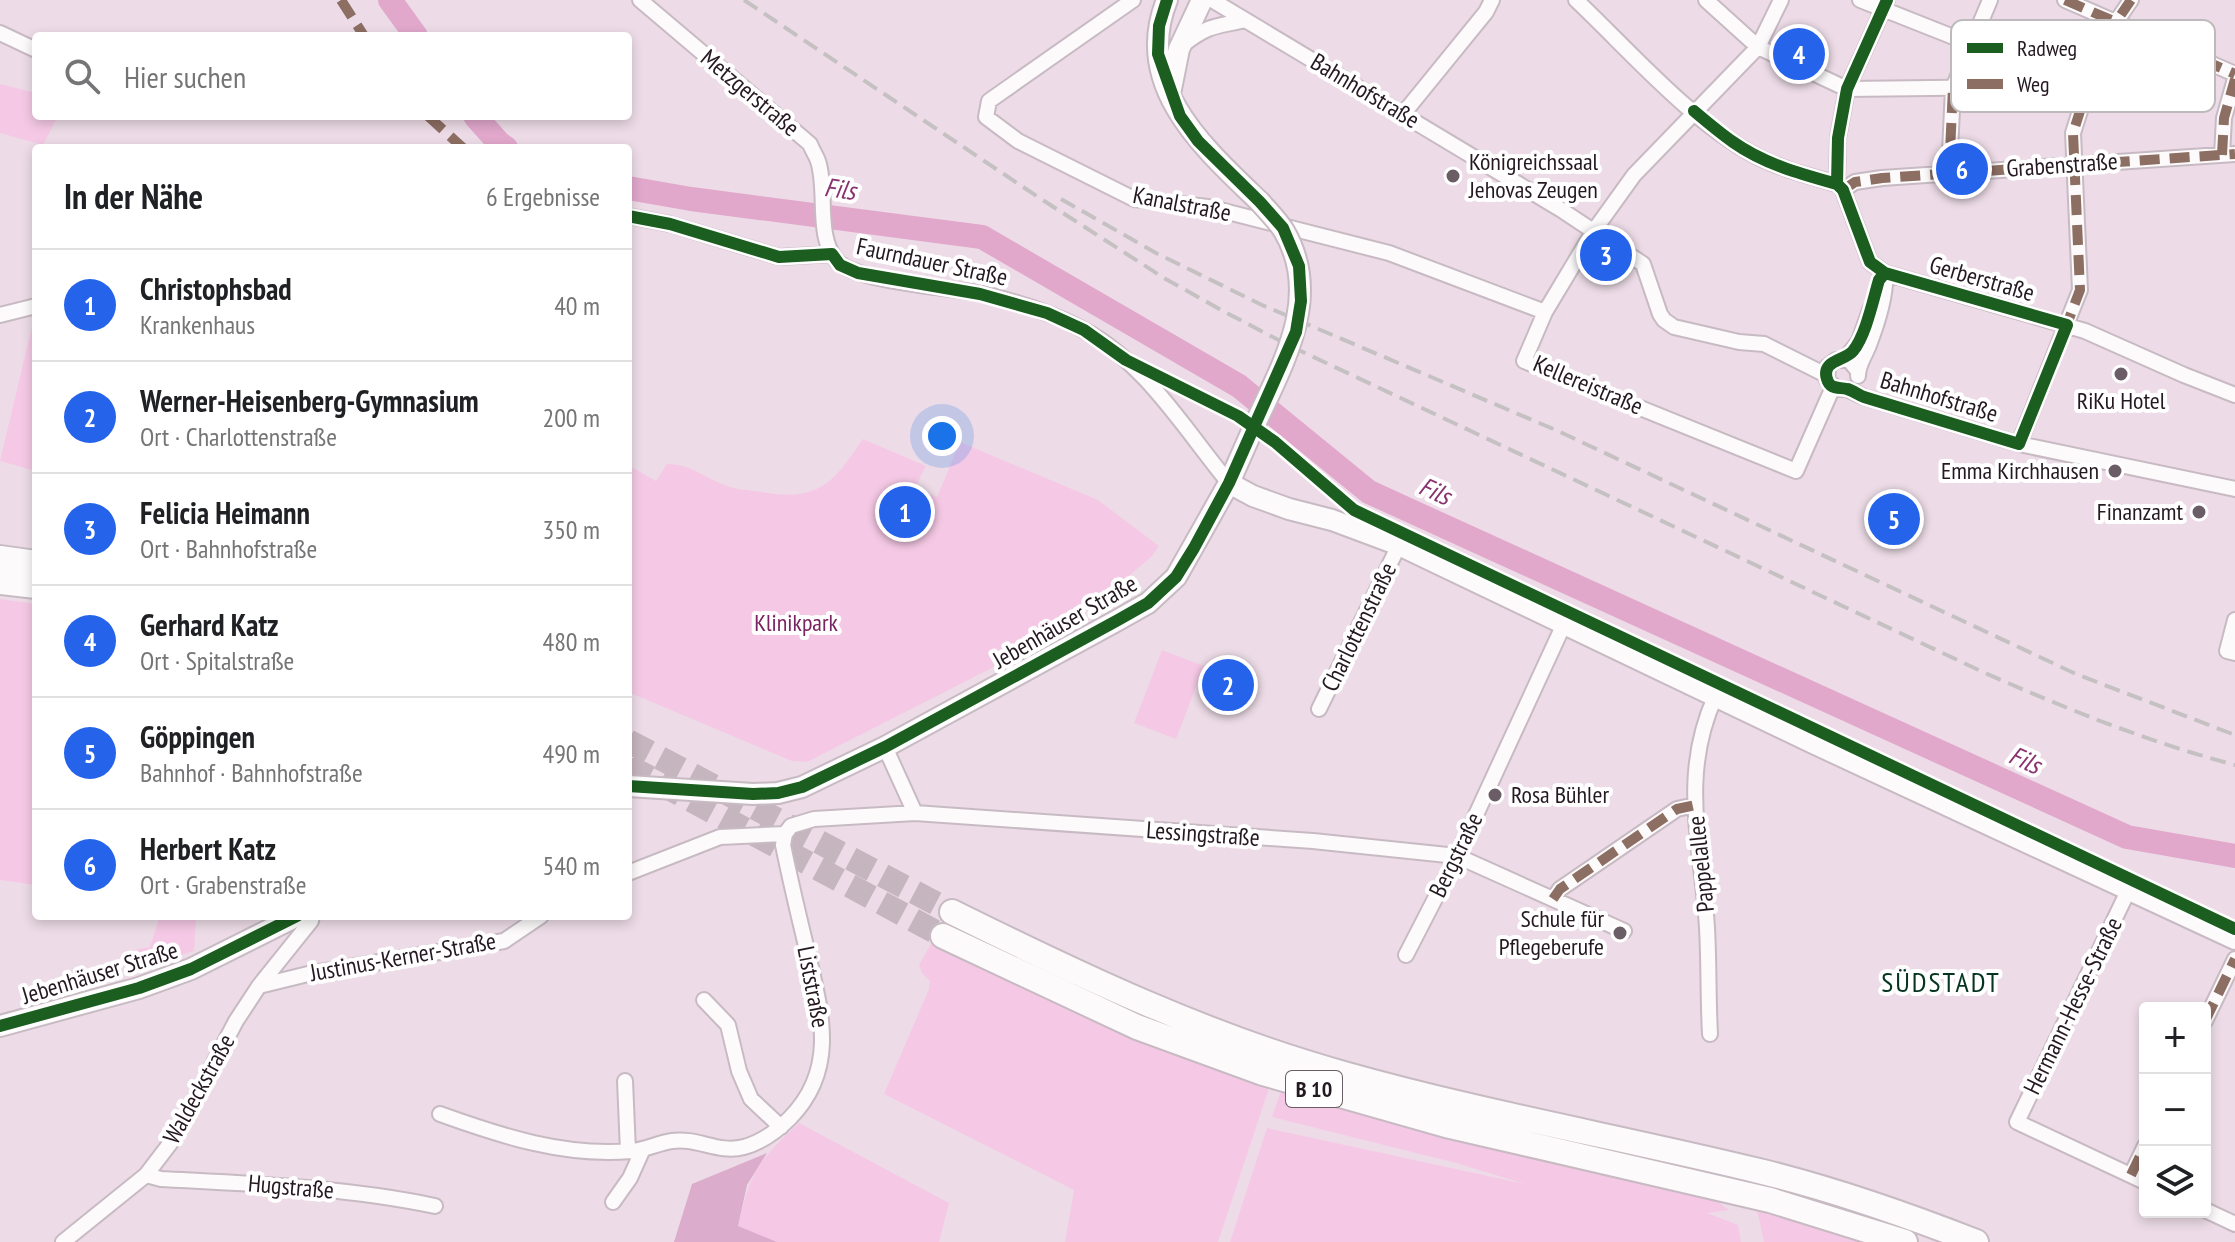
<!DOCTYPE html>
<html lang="de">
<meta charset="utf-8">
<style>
body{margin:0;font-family:"PT Sans Narrow",sans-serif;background:#f6f6f6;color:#202124}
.controls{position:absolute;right:24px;bottom:24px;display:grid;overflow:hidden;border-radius:8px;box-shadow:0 4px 12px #0003}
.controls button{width:72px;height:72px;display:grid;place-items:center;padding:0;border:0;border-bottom:2px solid #e0e0e0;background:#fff;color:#202124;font:40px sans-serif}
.you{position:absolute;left:942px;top:436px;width:28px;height:28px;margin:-20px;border:6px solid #fff;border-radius:50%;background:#1a73e8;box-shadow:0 0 0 12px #1a73e833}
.badge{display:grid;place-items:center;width:52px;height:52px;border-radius:50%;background:#2563eb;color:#fff;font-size:26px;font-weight:700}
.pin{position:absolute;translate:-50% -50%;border:4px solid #fff;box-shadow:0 2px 8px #0006}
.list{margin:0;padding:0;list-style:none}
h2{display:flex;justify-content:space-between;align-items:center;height:104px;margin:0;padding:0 32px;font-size:34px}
h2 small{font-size:26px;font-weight:400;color:#757577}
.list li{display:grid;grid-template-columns:52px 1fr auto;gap:24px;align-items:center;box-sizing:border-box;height:112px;padding:0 32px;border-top:2px solid #e0e0e0}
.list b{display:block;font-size:30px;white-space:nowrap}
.list p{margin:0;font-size:26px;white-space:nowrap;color:#757577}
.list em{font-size:26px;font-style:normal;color:#757577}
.icon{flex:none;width:44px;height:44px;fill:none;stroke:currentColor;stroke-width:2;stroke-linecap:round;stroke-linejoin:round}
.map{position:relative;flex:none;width:2235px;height:1242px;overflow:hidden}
.search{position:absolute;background:#fff;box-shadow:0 4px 12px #0003;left:32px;top:32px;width:600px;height:88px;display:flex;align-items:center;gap:20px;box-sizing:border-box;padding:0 28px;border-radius:8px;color:#757577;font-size:30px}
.panel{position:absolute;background:#fff;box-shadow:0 4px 12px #0003;left:32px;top:144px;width:600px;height:776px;border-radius:8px}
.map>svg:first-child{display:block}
.green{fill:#f5c9e5}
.forest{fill:#dcaccc}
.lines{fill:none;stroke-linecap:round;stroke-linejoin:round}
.river{stroke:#e1a8cc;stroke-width:24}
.highway-tunnel{stroke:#c5b5bf;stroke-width:24;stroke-dasharray:24 12;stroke-linecap:butt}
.street-casing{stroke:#c8bac3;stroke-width:18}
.secondary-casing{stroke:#c8bac3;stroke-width:24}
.highway-casing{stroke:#c8bac3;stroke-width:28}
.street{stroke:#fcfafb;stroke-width:14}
.secondary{stroke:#fcfafb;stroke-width:20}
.highway{stroke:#fcfafb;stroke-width:24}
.rail{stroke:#c5c1c3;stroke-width:4;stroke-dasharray:16 8;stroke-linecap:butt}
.secondary-bridge-casing{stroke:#c8bac3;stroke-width:24;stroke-linecap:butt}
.secondary-bridge{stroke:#fcfafb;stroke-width:20}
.quiet{stroke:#8d6e63;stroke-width:10;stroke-dasharray:20 10;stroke-linecap:butt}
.cycleway-casing{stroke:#fff;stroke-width:17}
.cycleway{stroke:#1b5e20;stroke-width:12}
.poi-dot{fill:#6b5d66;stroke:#fff;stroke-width:3}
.labels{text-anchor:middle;stroke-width:8;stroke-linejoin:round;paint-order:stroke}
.shield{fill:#fff;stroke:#665e64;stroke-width:2}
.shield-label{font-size:22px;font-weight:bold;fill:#251921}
.street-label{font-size:24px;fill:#251921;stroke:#fff}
.poi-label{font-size:24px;fill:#251921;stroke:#fff;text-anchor:end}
.park-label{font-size:24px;fill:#7a2362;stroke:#fff}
.water-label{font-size:26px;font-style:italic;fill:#88316e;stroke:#fff}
.quarter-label{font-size:28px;letter-spacing:2px;fill:#053421;stroke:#fff}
.key{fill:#fff;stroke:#bebabc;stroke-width:2}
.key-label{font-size:22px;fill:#251921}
</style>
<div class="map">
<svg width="2235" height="1242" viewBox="0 0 2235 1242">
<rect width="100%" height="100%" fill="#eddce7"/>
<!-- green -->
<path class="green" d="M0 84 36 93V116H58L43 145 0 133Z
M35 314H36V471L0 461Z
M863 439 926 466 915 488 937 497 960 442 1098 500 1159 546 1152 556 1101 600 1033 647 807 762 792 761 628 692V465L656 481 667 464C689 463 705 478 725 485 736 490 750 490 762 492 819 502 833 483 863 439Z
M0 599 36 604V885L0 880Z
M1162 650 1204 666 1176 739 1134 723Z
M160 916H196L194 951 139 969 134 950 150 947Z
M932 942 1045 999 1140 1041 1270 1085 1218 1242H1065L1074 1190 884 1094 929 989 930 981 922 973 919 965Z
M1282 1088 1441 1138 1710 1196 1729 1210 1707 1213 1738 1225 1741 1242H1230L1267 1128 1525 1184 1456 1163 1272 1117Z
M799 1123 949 1203 939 1242H777L738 1227C750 1172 758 1161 799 1123Z
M1757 1210 1863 1242H1764Z"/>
<!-- forest -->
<path class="forest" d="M767 1153 747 1185 738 1226 777 1242H674L692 1184Z"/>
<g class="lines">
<!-- river -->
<path class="river" d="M390 0 416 36
M475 116 499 143 506 148
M628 188 691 199 982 237 1239 386 1369 492 2127 837 2235 856"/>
<!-- highway-tunnel -->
<path class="highway-tunnel" d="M628 741 952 912
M628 766 943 936"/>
<!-- street casing -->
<g class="street-casing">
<path id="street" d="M640 0 810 144C812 150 816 155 818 161 828 191 815 236 837 261 854 281 950 288 979 293 1014 301 1050 312 1082 329 1145 362 1185 430 1229 483
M1133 0 989 101 986 117 1018 141 1134 199 1208 207 1389 253 1545 312
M1212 0 1560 209 1643 264 1660 314 1664 320 1674 327 1739 342 1764 344 1826 375
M1576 0C1630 51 1691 122 1756 156 1781 169 1810 176 1837 184
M1706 0 1758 47 1847 89 2088 86
M1781 0 1758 47 1634 175 1593 232 1545 312 1524 361 1796 471 1833 387
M1860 0 1971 44
M1887 0 1847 89 1838 138 1837 184 1843 190 1870 262 1885 273 2085 331 2184 375 2235 395
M2065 0 2235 74
M0 33 36 50
M1184 44C1210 24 1216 27 1245 20
M1403 114 1486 12 1492 0
M2222 155 2224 118 2235 79
M1949 173 1953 88 1990 0
M1843 190 1855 182 1882 178 2235 154
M628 216 670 224 779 257 832 254
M0 315 36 306
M1845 359 1859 341 1870 310
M1857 370 1849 360H1836L1828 366 1827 380 1837 389H1847L1864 397 2019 444 2235 489
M1858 376C1858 364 1865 356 1869 345 1877 324 1887 295 1885 273
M2019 444 2080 290 2073 133 2088 86 2116 22 2131 0
M2235 620 2227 651 2235 653
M1319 709 1399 545
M885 747 915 813
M628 873 720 837 785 834 791 826 814 819 915 813 1313 841 1457 856 1624 931
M2129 889 2017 1122 2145 1182
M1553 899 1560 889 1677 809 1695 805
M1406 955 1457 856 1564 624
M259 986 308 974 504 941 541 916
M704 1000 728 1025 739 1071 751 1099 781 1127
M2205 1021 2235 959
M1710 1034C1708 999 1709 963 1707 928 1702 845 1679 777 1715 697
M625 1081 628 1151
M440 1114C501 1136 565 1157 631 1151 645 1150 658 1143 672 1141 697 1137 718 1154 744 1147 762 1142 776 1132 790 1118 840 1067 820 1008 806 946 798 913 790 879 783 845L785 834
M146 1175 161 1179C253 1184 344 1187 435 1206
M2131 1175 2145 1146
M613 1202 630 1178 643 1149
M2205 1210 2235 1224
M63 1242 146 1175 175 1137 236 1021 259 986 311 921 312 916"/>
</g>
<!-- secondary casing -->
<g class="secondary-casing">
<path id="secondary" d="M1167 0C1132 86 1205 149 1260 202
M1171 89 1179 49 1202 0
M1229 483 1253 496 1289 509 1332 520 1399 545 1813 743 2235 939
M628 786 753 794 778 793 802 787 885 747 1118 620 1148 603 1176 577 1229 483 1252 431
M0 1026 139 988 191 969 297 916"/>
</g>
<!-- highway casing -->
<g class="highway-casing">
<path id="highway" d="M0 558 36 563
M0 582 36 586
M952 912C1079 975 1207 1036 1344 1074 1482 1113 1624 1138 1763 1172 1836 1190 1907 1215 1976 1242
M943 936 1137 1027 1263 1073 1446 1125 1770 1200 1905 1242"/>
</g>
<!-- street -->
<use href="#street" class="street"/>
<!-- secondary -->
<use href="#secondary" class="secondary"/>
<!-- highway -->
<use href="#highway" class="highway"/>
<!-- rail -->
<path class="rail" d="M744 0 1038 197 1164 278 1223 311 1288 345 1985 673C2067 709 2148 742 2235 765
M1061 199 1156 253 1262 305 1558 431 2076 674 2235 735"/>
<!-- secondary-bridge casing -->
<g class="secondary-bridge-casing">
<path id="secondary-bridge" d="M1252 431C1280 368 1324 299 1284 231 1278 221 1268 211 1260 202"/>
</g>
<!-- secondary-bridge -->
<use href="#secondary-bridge" class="secondary-bridge"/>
<!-- quiet -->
<path class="quiet" d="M341 0 364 36
M2065 0 2235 74
M428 116 463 148
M2222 155 2224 118 2235 79
M1949 173 1953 88 2088 86
M1843 190 1855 182 1882 178 2235 154
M2064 332 2080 290 2073 133 2088 86 2116 22 2131 0
M1553 899 1560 889 1677 809 1695 805
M2205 1021 2235 959
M2131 1175 2145 1146"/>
<!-- cycleway casing -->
<g class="cycleway-casing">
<path id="cycleway" d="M1694 111C1707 122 1720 133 1733 142 1764 164 1801 174 1837 184
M628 216 670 224 779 257 832 254 840 265 858 273 980 294 1047 313 1084 330 1126 360 1238 416 1275 442 1354 510 2235 929
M1885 273 1879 280C1873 300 1866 335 1853 351 1845 361 1821 360 1827 379 1830 390 1839 387 1847 389 1852 390 1859 395 1864 397L2019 444 2067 325 1885 273 1870 262 1843 190 1837 184 1838 138 1847 89 1887 0
M628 786 753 794 778 793 802 787 885 747 1118 620 1148 603 1176 577 1194 548 1229 483 1296 332 1301 301 1299 266 1283 228 1260 202 1198 141 1180 116 1158 54 1159 26 1167 0
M0 1026 139 988 191 969 297 916"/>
</g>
<!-- cycleway -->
<use href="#cycleway" class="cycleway"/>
</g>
<!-- markers -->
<g class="poi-dot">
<circle cx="1453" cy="176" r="8"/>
<circle cx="2121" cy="374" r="8"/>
<circle cx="2115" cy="471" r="8"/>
<circle cx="2199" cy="512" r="8"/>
<circle cx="1495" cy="795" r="8"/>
<circle cx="1620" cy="933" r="8"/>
</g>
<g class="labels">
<!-- shield labels -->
<rect class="shield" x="1286" y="1071" width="56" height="36" rx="6"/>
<g class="shield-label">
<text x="1314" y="1097">B 10</text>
</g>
<!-- street labels -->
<g class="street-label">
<text transform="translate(1365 91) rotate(31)" y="8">Bahnhofstraße</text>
<text transform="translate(750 93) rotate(40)" y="8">Metzgerstraße</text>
<text transform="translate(2062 165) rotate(-4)" y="8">Grabenstraße</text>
<text transform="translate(1182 204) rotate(11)" y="8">Kanalstraße</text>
<text transform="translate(932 262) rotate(12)" y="8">Faurndauer Straße</text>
<text transform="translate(1982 279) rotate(16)" y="8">Gerberstraße</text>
<text transform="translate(1588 385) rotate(23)" y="8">Kellereistraße</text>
<text transform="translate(1939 397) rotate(17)" y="8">Bahnhofstraße</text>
<text transform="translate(1065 622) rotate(-30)" y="8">Jebenhäuser Straße</text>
<text transform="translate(1359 627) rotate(-64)" y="8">Charlottenstraße</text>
<text transform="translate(1203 834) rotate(4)" y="8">Lessingstraße</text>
<text transform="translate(1456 855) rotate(-64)" y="8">Bergstraße</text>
<text transform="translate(1701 864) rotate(-96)" y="8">Pappelallee</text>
<text transform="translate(403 957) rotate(-10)" y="8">Justinus-Kerner-Straße</text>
<text transform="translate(100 973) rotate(-17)" y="8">Jebenhäuser Straße</text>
<text transform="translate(813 987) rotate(79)" y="8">Liststraße</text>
<text transform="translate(2073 1006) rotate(-64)" y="8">Hermann-Hesse-Straße</text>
<text transform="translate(199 1089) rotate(-61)" y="8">Waldeckstraße</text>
<text transform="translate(291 1187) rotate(5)" y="8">Hugstraße</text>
</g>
<!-- poi labels -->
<g class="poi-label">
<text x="1469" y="170" text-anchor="start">Königreichssaal<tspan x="1469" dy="28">Jehovas Zeugen</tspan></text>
<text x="2121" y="409" text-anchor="middle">RiKu Hotel</text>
<text x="2099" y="479">Emma Kirchhausen</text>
<text x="2183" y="520">Finanzamt</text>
<text x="1511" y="803" text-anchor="start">Rosa Bühler</text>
<text x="1604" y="927">Schule für<tspan x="1604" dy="28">Pflegeberufe</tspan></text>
</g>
<!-- park labels -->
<g class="park-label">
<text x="796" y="631">Klinikpark</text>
</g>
<!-- water labels -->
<g class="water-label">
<text transform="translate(840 189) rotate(8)" y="9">Fils</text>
<text transform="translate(1435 491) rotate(24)" y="9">Fils</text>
<text transform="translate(2025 760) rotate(24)" y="9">Fils</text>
</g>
<!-- quarter labels -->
<g class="quarter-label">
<text x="1941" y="992">SÜDSTADT</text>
</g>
</g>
<!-- legend -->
<rect x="1951" y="20" width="264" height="92" rx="12" class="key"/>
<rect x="1967" y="43" width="36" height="10" fill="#1b5e20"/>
<rect x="1967" y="79" width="36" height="10" fill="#8d6e63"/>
<g class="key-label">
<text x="2017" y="56">Radweg</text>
<text x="2017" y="92">Weg</text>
</g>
</svg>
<div class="controls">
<button>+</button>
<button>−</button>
<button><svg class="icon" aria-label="layers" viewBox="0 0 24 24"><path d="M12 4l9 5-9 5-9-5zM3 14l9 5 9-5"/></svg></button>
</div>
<div class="you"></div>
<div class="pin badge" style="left:905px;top:512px">1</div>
<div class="pin badge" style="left:1228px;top:685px">2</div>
<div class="pin badge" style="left:1606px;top:255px">3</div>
<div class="pin badge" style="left:1799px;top:54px">4</div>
<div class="pin badge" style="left:1894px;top:519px">5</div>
<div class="pin badge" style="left:1962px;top:169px">6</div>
<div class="search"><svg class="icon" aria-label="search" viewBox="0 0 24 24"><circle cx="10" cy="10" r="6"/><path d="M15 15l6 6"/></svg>Hier suchen</div>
<section class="panel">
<h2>In der Nähe<small>6 Ergebnisse</small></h2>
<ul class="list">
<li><span class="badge">1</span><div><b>Christophsbad</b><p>Krankenhaus</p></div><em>40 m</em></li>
<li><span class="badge">2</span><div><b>Werner-Heisenberg-Gymnasium</b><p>Ort · Charlottenstraße</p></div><em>200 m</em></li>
<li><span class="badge">3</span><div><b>Felicia Heimann</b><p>Ort · Bahnhofstraße</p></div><em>350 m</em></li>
<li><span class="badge">4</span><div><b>Gerhard Katz</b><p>Ort · Spitalstraße</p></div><em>480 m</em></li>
<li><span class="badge">5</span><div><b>Göppingen</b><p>Bahnhof · Bahnhofstraße</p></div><em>490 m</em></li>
<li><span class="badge">6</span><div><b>Herbert Katz</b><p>Ort · Grabenstraße</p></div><em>540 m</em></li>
</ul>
</section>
</div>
